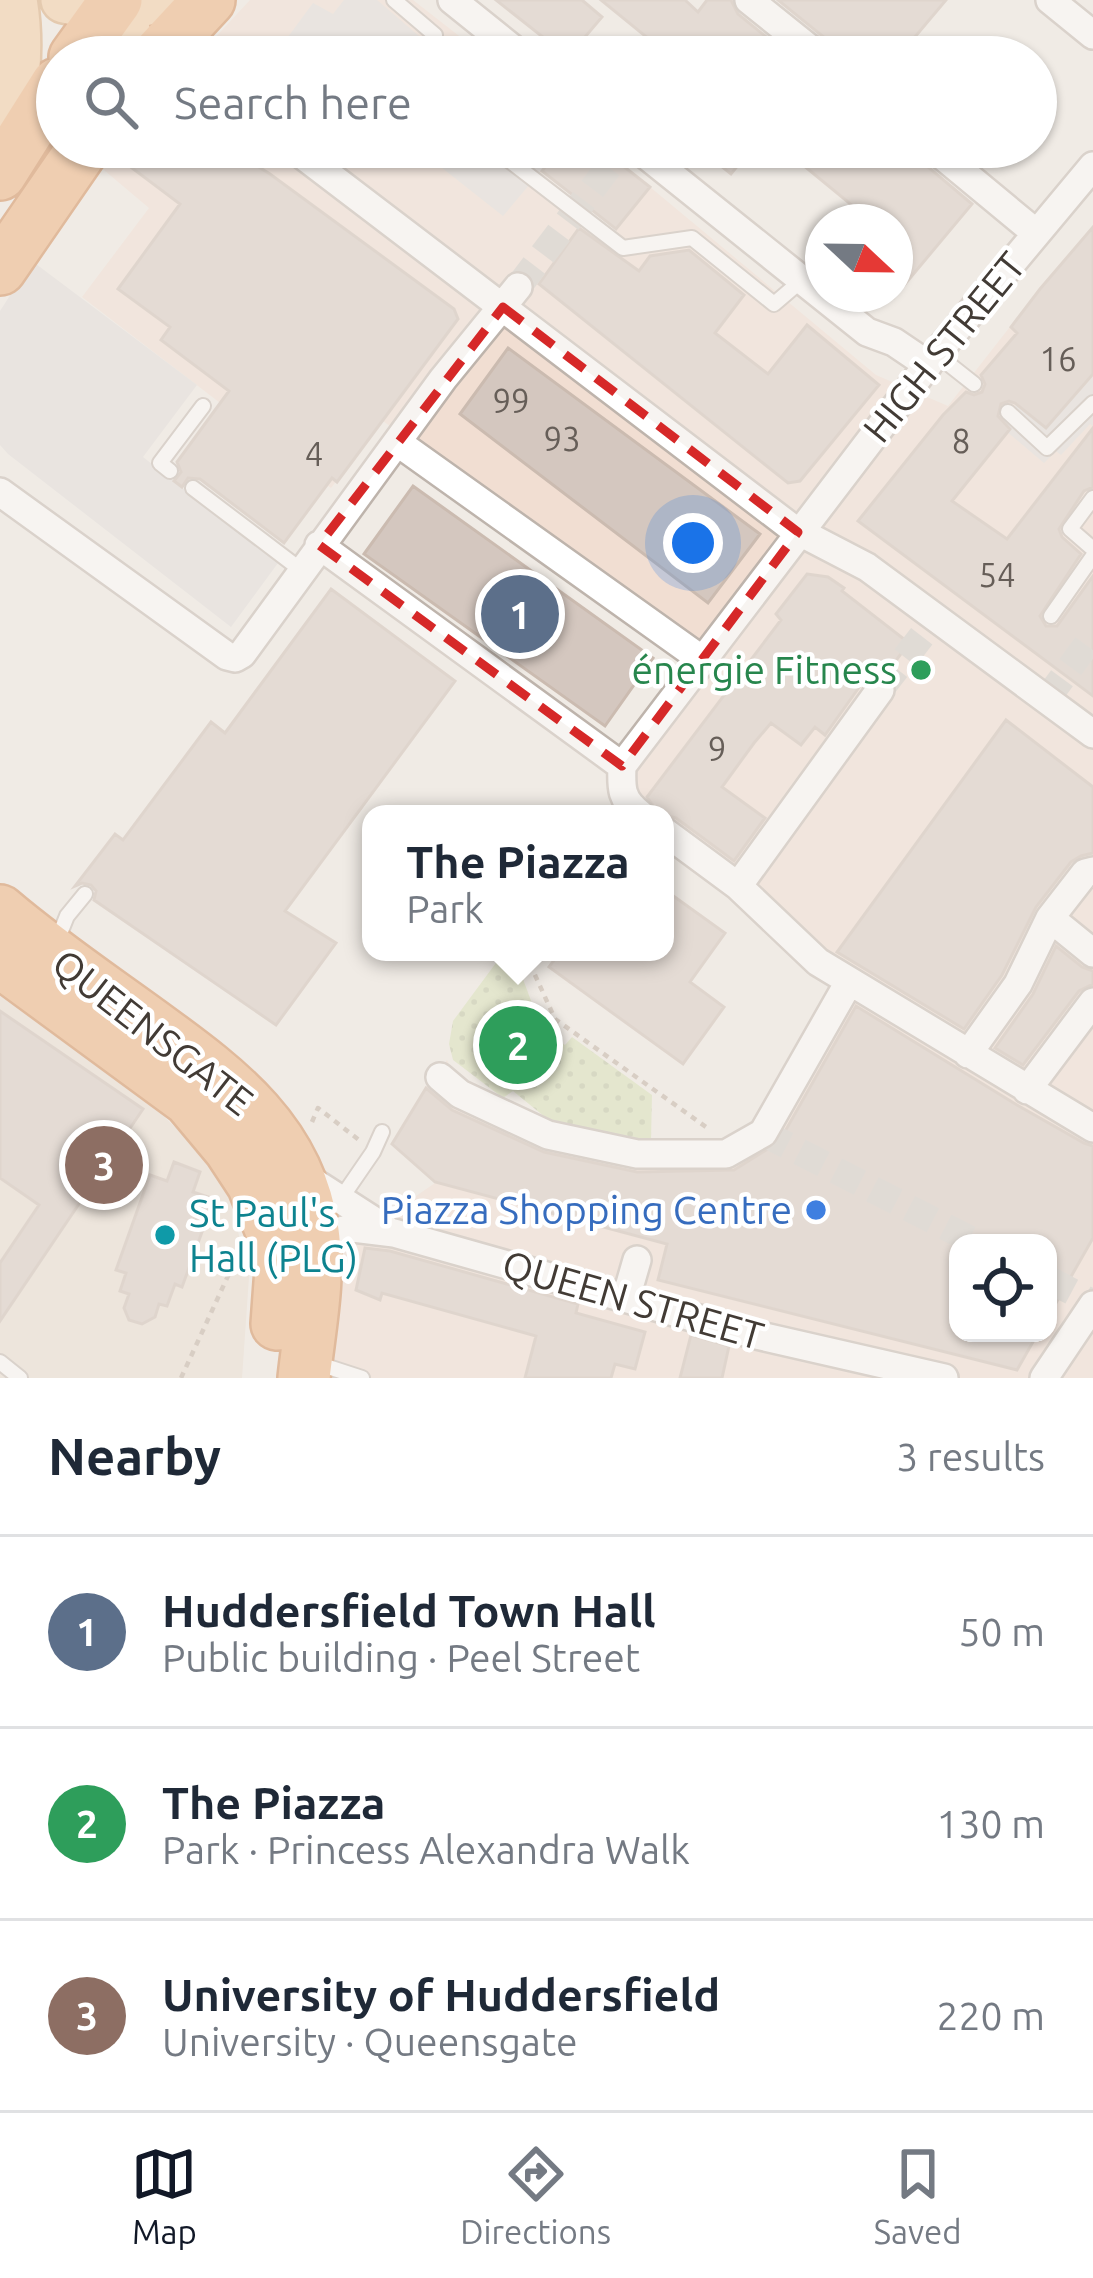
<!DOCTYPE html>
<meta charset="utf-8">
<style>
body{margin:0;font-family:Ubuntu,sans-serif;background:#f2f2f3;color:#1f2937}
.controls{position:absolute;right:36px;bottom:36px;display:grid;overflow:hidden;border-radius:24px;box-shadow:0 3px 9px #0004}
.controls button{width:108px;height:108px;display:grid;place-items:center;padding:0;border:0;border-bottom:3px solid #e0e1e3;background:#fff;color:#1f2937;font:60px sans-serif}
.compass{position:absolute;left:805px;top:204px;width:108px;height:108px;border-radius:50%;background:#fff;box-shadow:0 3px 9px #0004;rotate:112deg}
.you{position:absolute;left:693px;top:543px;width:42px;height:42px;margin:-30px;border:9px solid #fff;border-radius:50%;background:#1a73e8;box-shadow:0 0 0 18px #1a73e833}
.badge{display:grid;place-items:center;width:78px;height:78px;border-radius:50%;background:#111827;color:#fff;font-size:39px;font-weight:700}
.pin{position:absolute;translate:-50% -50%;border:6px solid #fff;box-shadow:0 3px 12px #0006}
.popup{position:absolute;left:362px;top:805px;width:312px;height:156px;box-sizing:border-box;display:grid;place-content:center;border-radius:24px;background:#fff;filter:drop-shadow(0 3px 9px #0005);font-size:39px;white-space:nowrap;color:#747a83}
.popup b{font-size:45px;color:#1f2937}
.popup::after{content:'';position:absolute;left:50%;top:100%;margin-left:-24px;border:24px solid transparent;border-top-color:#fff}
.list{margin:0;padding:0;list-style:none}
h2{display:flex;justify-content:space-between;align-items:center;height:156px;margin:0;padding:0 48px;font-size:51px}
h2 small{font-size:39px;font-weight:400;color:#747a83}
.list li{display:grid;grid-template-columns:78px 1fr auto;gap:36px;align-items:center;box-sizing:border-box;height:192px;padding:0 48px;border-top:3px solid #e0e1e3}
.list b{display:block;font-size:45px;white-space:nowrap}
.list p{margin:0;font-size:39px;white-space:nowrap;color:#747a83}
.list em{font-size:39px;font-style:normal;color:#747a83}
.icon{flex:none;width:66px;height:66px;fill:none;stroke:currentColor;stroke-width:2;stroke-linecap:round;stroke-linejoin:round}
.map{position:relative;flex:none;width:1093px;height:1378px;overflow:hidden}
.search{position:absolute;background:#fff;box-shadow:0 3px 9px #0004;left:36px;right:36px;top:36px;height:132px;display:flex;align-items:center;gap:30px;box-sizing:border-box;padding:0 42px;border-radius:66px;color:#747a83;font-size:45px}
.sheet{height:732px;background:#fff}
nav{display:flex;justify-content:space-around;align-items:center;box-sizing:border-box;height:168px;border-top:3px solid #e0e1e3;background:#fff;font-size:33px;color:#747a83}
nav a{display:grid;justify-items:center;gap:6px}
nav .on{color:#111827}
.map>svg:first-child{display:block}
.commercial{fill:#f1ded2;fill-rule:evenodd}
.education{fill:#e8ddd0}
.grass{fill:url(#grass-dots)}
.parking{fill:#dfdcda}
.building{fill:#d4c7bf;stroke:#cbbbb0;stroke-width:3}
.lines{fill:none;stroke-linecap:round;stroke-linejoin:round}
.street-tunnel{stroke:#cdc8c2;stroke-width:27;stroke-dasharray:27 14;stroke-linecap:butt}
.lane-casing{stroke:#beb4ac;stroke-width:18}
.street-casing{stroke:#beb4ac;stroke-width:32}
.primary-casing{stroke:#d6a26e;stroke-width:50}
.highway-casing{stroke:#cc7f44;stroke-width:56}
.path{stroke:#bbaa9c;stroke-width:4.5;stroke-dasharray:6 6;stroke-linecap:butt}
.lane{stroke:#fff;stroke-width:14}
.street{stroke:#fff;stroke-width:27}
.primary{stroke:#f3c99b;stroke-width:45}
.highway{stroke:#eeac72;stroke-width:51}
.marked{fill:none;stroke:#d62828;stroke-width:9;stroke-dasharray:24 15;stroke-linejoin:round}
.leisure-dot{fill:#2e9e5b;stroke:#fff;stroke-width:4.5}
.shop-dot{fill:#3f7fe0;stroke:#fff;stroke-width:4.5}
.culture-dot{fill:#0f9aa8;stroke:#fff;stroke-width:4.5}
.labels{text-anchor:middle;stroke-width:9;stroke-linejoin:round;paint-order:stroke}
.number-label{font-size:33px;fill:#665e58}
.street-label{font-size:39px;fill:#423b35;stroke:#fff}
.leisure-label{font-size:39px;fill:#27864d;stroke:#fff;text-anchor:end}
.shop-label{font-size:39px;fill:#366cbe;stroke:#fff;text-anchor:end}
.culture-label{font-size:39px;fill:#0d838f;stroke:#fff;text-anchor:start}
</style>
<div class="map">
<svg width="1093" height="1378" viewBox="0 0 1093 1378">
<defs>
<pattern id="grass-dots" width="8" height="8" patternUnits="userSpaceOnUse" patternTransform="scale(3)"><rect width="8" height="8" fill="#d5e1b2"/><path d="M2 2h.1M6 6h.1" fill="none" stroke="#b8c29a" stroke-width="1.8" stroke-linecap="round"/></pattern>
</defs>
<rect width="100%" height="100%" fill="#f0ebe5"/>
<!-- commercial -->
<path class="commercial" d="M250 0H413L486 57H197Z
M114 147H561L541 173 614 231 650 187 876 375 948 406 1038 291 1093 228V1378H319L336 1251 435 1183 392 1144 429 1082 447 1060 453 1073 500 1107 553 1129 649 1147 722 1146 756 1128 837 983 665 840V814H630L621 793 704 655 383 421 331 488 82 297 149 208 98 165ZM958 1243H1048V1333H958Z"/>
<!-- education -->
<path class="education" d="M0 996 149 1102 188 1140 228 1190 249 1277 242 1378H0Z"/>
<!-- grass -->
<path class="grass" d="M504 952 517 963 542 1030 565 1045 572 1037 652 1095 651 1141 562 1131 513 1091 503 1098 453 1060 449 1044 453 1021Z"/>
<!-- parking -->
<path class="parking" d="M344 0H377L434 49 446 56 460 37 486 57H314L288 37 313 3 333 14Z
M427 147H561L503 216 427 156 430 150Z
M32 261 197 385 143 457 278 563 231 627 8 454 0 445V311Z
M1093 376V426L1090 424 1061 455 1056 451 1044 463 999 425 1016 405 1046 429Z"/>
<!-- building -->
<path class="building" d="M496 0H582L602 17 568 57Z
M601 0H685L698 12 707 0H731L738 14 791 57H671Z
M778 0H946L898 57H838L831 43Z
M129 147H227L270 174 454 309 458 319 337 482 332 478 284 543 200 479 188 478 182 487 174 481 181 472 177 462 229 391 161 340 170 327 118 289 180 204 120 159Z
M561 147H599L650 187 616 229 542 171Z
M697 147H753L731 174Z
M781 147H914L921 161 972 204 895 296V222H837L853 206Z
M1093 227V374L1046 428 1015 403 1009 401 1001 404 998 416 1010 429 952 501 1007 539 1093 428V487L1084 491 1059 529 1062 537 1081 554 1040 616 1046 626H1057L1093 576V696L858 521 943 415 966 392 974 395 982 392 985 384 981 375 1017 333 1011 327 1040 289Z
M579 228 639 271 650 256 689 250 744 295 715 333 768 374 807 325 879 385 800 481 788 483 539 284Z
M508 348 760 534 708 603 460 414Z
M413 486 653 658 605 726 364 554Z
M807 574 828 577 844 588 842 591 909 643 886 674 874 673 865 679 825 735 815 727 801 745 771 723 754 743 722 787 765 818 734 861 676 818 659 814 647 797 781 620 776 614Z
M331 589 455 681 285 911 336 943 276 1025 94 900 96 891 91 885 82 883 75 886 115 834 123 840 211 722 225 733Z
M1006 720 1093 787V853L1081 856 1071 862 1036 907 1002 975 964 1029 837 952Z
M665 890 725 933 690 982 724 1007 683 1064 549 967 560 952H665Z
M1056 946 1082 967 1093 971V984L1079 991 1023 1065 995 1048 1033 994Z
M856 1006 1017 1105 1084 1143 1093 1146V1238L1048 1317V1243H958V1333H1038L1017 1370 658 1280 667 1244 435 1182 392 1144 426 1088 452 1110 544 1152 637 1172 734 1170 779 1142Z
M0 1011 143 1109 0 1321V1263L39 1205 0 1178Z
M174 1162 200 1172 193 1192 214 1199 182 1287 175 1284 167 1306 159 1304 155 1317 142 1324 129 1320 124 1308 129 1294 120 1291 126 1273 116 1270 150 1175 167 1181Z
M365 1248 390 1251 578 1304 576 1313 645 1332 635 1369 615 1364 611 1378H525L536 1336 382 1293 380 1300 356 1290Z
M691 1335 729 1346 722 1378H680Z"/>
<g class="lines">
<!-- street-tunnel -->
<path class="street-tunnel" d="M518 287 615 159
M880 690 936 618
M1046 700 1093 636
M763 1133 977 1243
M1048 1279 1093 1303"/>
<!-- lane casing -->
<g class="lane-casing">
<path id="lane" d="M394 0 435 35 432 57
M501 154 623 248 692 238 774 304 802 280
M936 354 974 384
M1008 412 1047 448 1093 403
M170 471 160 463 203 406
M193 488 301 570
M1093 498 1070 529 1093 549
M1051 616 1093 556
M57 941 67 916 85 894
M340 1200 373 1152 382 1132
M0 1362 20 1378
M316 1363 362 1378"/>
</g>
<!-- street casing -->
<g class="street-casing">
<path id="street" d="M452 0 523 57
M749 0 820 57
M1050 0 1093 35
M292 147 792 528 867 567 1093 734
M636 147 867 332 894 342 928 365
M932 147 1036 233
M397 442 701 659
M0 492 227 656 235 658 242 654 443 379 518 287
M319 545 622 766
M622 766 936 354 1093 166
M622 766C621 788 621 800 640 814
M665 832 738 886 818 962 1093 1128
M738 886 880 690
M1050 918 1093 953
M968 1054 1018 984 1050 918 1085 873 1093 871
M440 1077 460 1094 548 1135 637 1154H726L763 1133 849 982
M1027 1090 1093 1002
M301 1174 385 1228
M314 1237 353 1228 394 1233 752 1334 944 1378
M626 1298 637 1260
M1044 1378 1093 1305"/>
</g>
<!-- primary casing -->
<g class="primary-casing">
<path id="primary" d="M64 0C92 7 128 8 156 0
M111 0 128 33 131 57
M2 168C12 112 24 57 14 0"/>
</g>
<!-- highway casing -->
<g class="highway-casing">
<path id="highway" d="M75 57 116 0
M156 57 209 0
M0 174 57 84
M0 269 84 147
M0 911C49 953 103 989 155 1027 229 1081 299 1133 313 1231 320 1280 309 1330 304 1378
M0 961 189 1100 230 1149 253 1184 276 1242 281 1269 277 1324"/>
</g>
<!-- path -->
<path class="path" d="M532 952 530 964 555 1019 706 1127
M312 1122 318 1108 359 1140
M181 1378 239 1252"/>
<!-- lane -->
<use href="#lane" class="lane"/>
<!-- street -->
<use href="#street" class="street"/>
<!-- primary -->
<use href="#primary" class="primary"/>
<!-- highway -->
<use href="#highway" class="highway"/>
</g>
<!-- marked area -->
<path d="M0 0H1093V1378H0ZM503 307 798 532 622 766 319 545Z" fill="#f0ebe5" fill-opacity=".55" fill-rule="evenodd"/>
<path class="marked" d="M503 307 798 532 622 766 319 545Z"/>
<!-- markers -->
<circle class="leisure-dot" cx="921" cy="670" r="12"/>
<circle class="shop-dot" cx="816" cy="1210" r="12"/>
<circle class="culture-dot" cx="165" cy="1235" r="12"/>
<g class="labels">
<!-- number labels -->
<g class="number-label">
<text x="1058" y="371">16</text>
<text x="511" y="413">99</text>
<text x="562" y="451">93</text>
<text x="961" y="453">8</text>
<text x="314" y="466">4</text>
<text x="997" y="587">54</text>
<text x="717" y="761">9</text>
</g>
<!-- street labels -->
<g class="street-label">
<text transform="translate(944 347) rotate(-51)" y="14">HIGH STREET</text>
<text transform="translate(153 1032) rotate(38)" y="14">QUEENSGATE</text>
<text transform="translate(633 1300) rotate(16)" y="14">QUEEN STREET</text>
</g>
<!-- leisure labels -->
<g class="leisure-label">
<text x="897" y="684">énergie Fitness</text>
</g>
<!-- shop labels -->
<g class="shop-label">
<text x="792" y="1224">Piazza Shopping Centre</text>
</g>
<!-- culture labels -->
<g class="culture-label">
<text x="189" y="1227">St Paul's<tspan x="189" dy="45">Hall (PLG)</tspan></text>
</g>
</g>
</svg>
<div class="controls">
<button><svg class="icon" aria-label="locate" viewBox="0 0 24 24"><circle cx="12" cy="12" r="6"/><path d="M12 2v4M12 18v4M2 12h4M18 12h4"/></svg></button>
</div>
<svg class="compass" viewBox="-18 -18 36 36"><path d="M0-13l5 13h-10z" fill="#e53935"/><path d="M0 13l5-13h-10z" fill="#747a83"/></svg>
<div class="you"></div>
<div class="pin badge" style="left:520px;top:614px;background:#5c6f8a">1</div>
<div class="pin badge" style="left:518px;top:1045px;background:#2e9e5b">2</div>
<div class="popup"><b>The Piazza</b>Park</div>
<div class="pin badge" style="left:104px;top:1165px;background:#8d6e63">3</div>
<div class="search"><svg class="icon" aria-label="search" viewBox="0 0 24 24"><circle cx="10" cy="10" r="6"/><path d="M15 15l6 6"/></svg>Search here</div>
</div>
<section class="sheet">
<h2>Nearby<small>3 results</small></h2>
<ul class="list">
<li><span class="badge" style="background:#5c6f8a">1</span><div><b>Huddersfield Town Hall</b><p>Public building · Peel Street</p></div><em>50 m</em></li>
<li><span class="badge" style="background:#2e9e5b">2</span><div><b>The Piazza</b><p>Park · Princess Alexandra Walk</p></div><em>130 m</em></li>
<li><span class="badge" style="background:#8d6e63">3</span><div><b>University of Huddersfield</b><p>University · Queensgate</p></div><em>220 m</em></li>
</ul>
</section>
<nav>
<a class="on"><svg class="icon" aria-label="map" viewBox="0 0 24 24"><path d="M3 6l6-2 6 2 6-2v14l-6 2-6-2-6 2zM9 4v14M15 6v14"/></svg>Map</a>
<a><svg class="icon" aria-label="directions" viewBox="0 0 24 24"><path d="M12 3l9 9-9 9-9-9zM9 14v-3h6M13 9l2 2-2 2"/></svg>Directions</a>
<a><svg class="icon" aria-label="saved" viewBox="0 0 24 24"><path d="M7 4h10v16l-5-4-5 4z"/></svg>Saved</a>
</nav>
